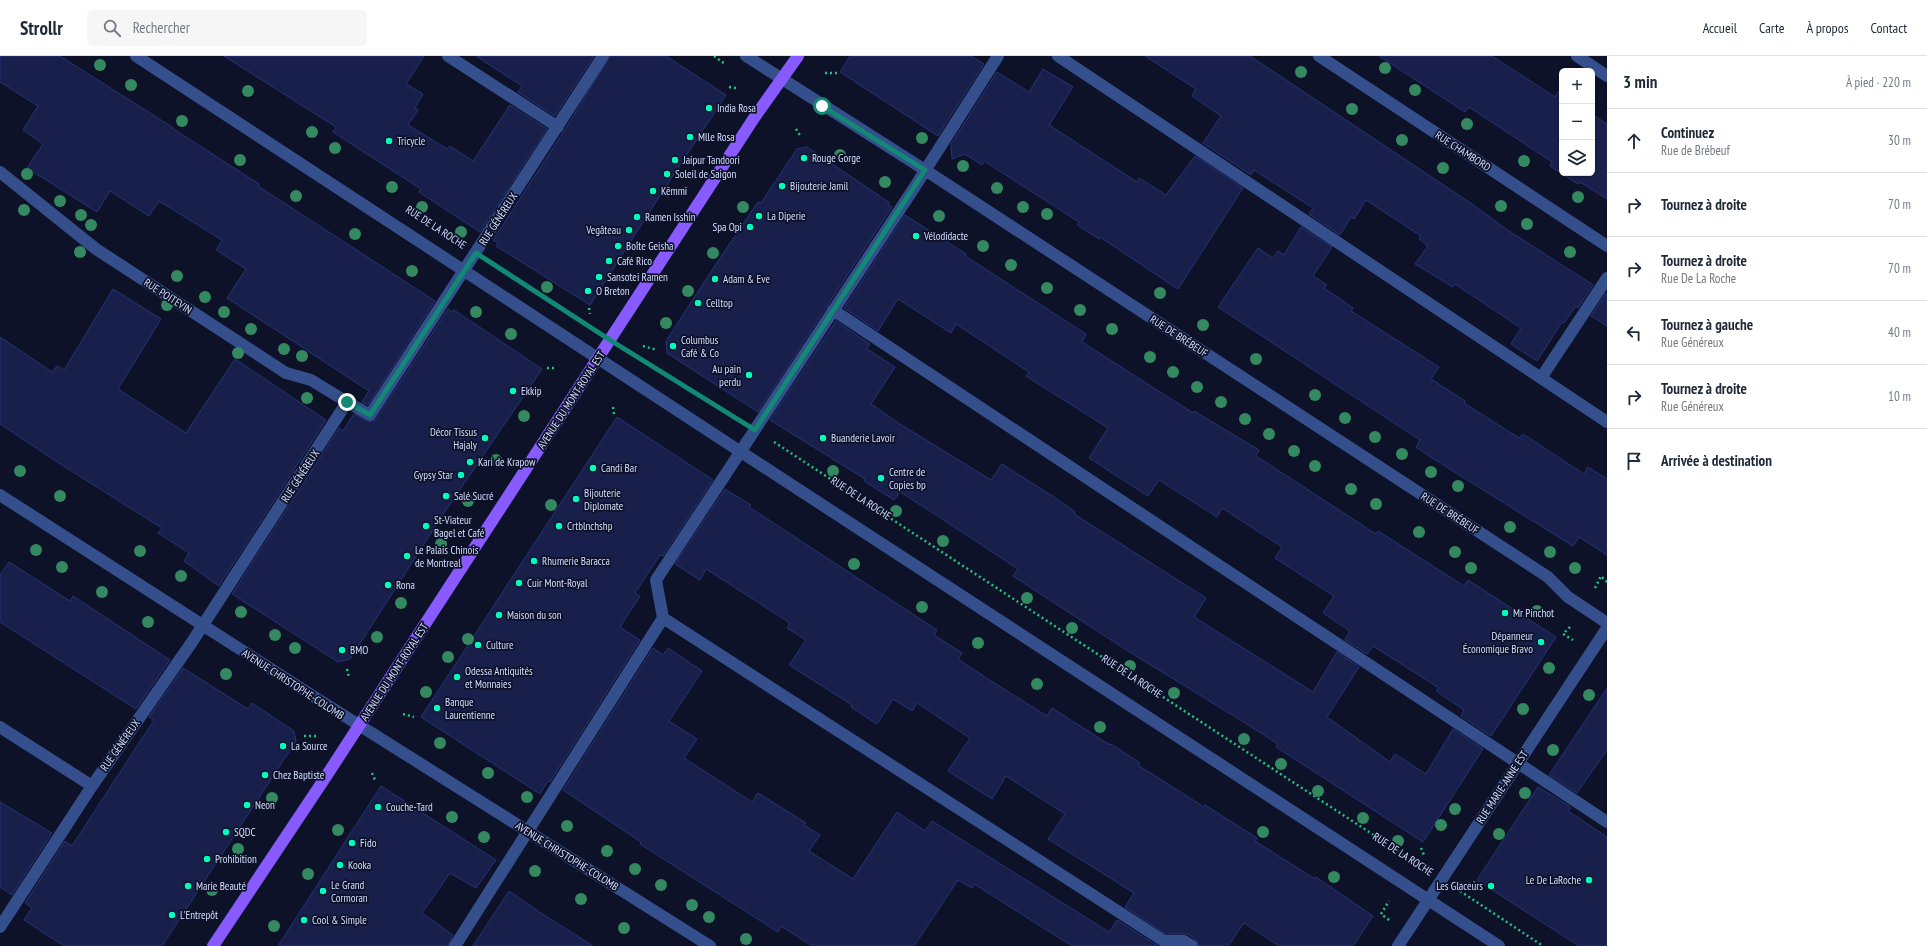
<!DOCTYPE html>
<html lang="fr">
<meta charset="utf-8">
<style>
body{margin:0;font-family:"PT Sans Narrow",sans-serif;background:#f6f6f7;color:#1f2937}
.controls{position:absolute;right:12px;top:12px;display:grid;overflow:hidden;border-radius:6px;box-shadow:0 1px 3px #0004}
.controls button{width:36px;height:36px;display:grid;place-items:center;padding:0;border:0;border-bottom:1px solid #e0e1e3;background:#fff;color:#1f2937;font:20px sans-serif}
.stop{position:absolute;width:12px;height:12px;margin:-9px;border:3px solid #118974;border-radius:50%;background:#fff}
.stop.end{background:#118974;border-color:#fff;box-shadow:0 1px 4px #0008}
.list{margin:0;padding:0;list-style:none}
h2{display:flex;justify-content:space-between;align-items:center;height:52px;margin:0;padding:0 16px;font-size:17px}
h2 small{font-size:13px;font-weight:400;color:#747a83}
.list li{display:grid;grid-template-columns:26px 1fr auto;gap:12px;align-items:center;box-sizing:border-box;height:64px;padding:0 16px;border-top:1px solid #e0e1e3}
.list b{display:block;font-size:15px;white-space:nowrap}
.list p{margin:0;font-size:13px;white-space:nowrap;color:#747a83}
.list em{font-size:13px;font-style:normal;color:#747a83}
.icon{flex:none;width:22px;height:22px;fill:none;stroke:currentColor;stroke-width:2;stroke-linecap:round;stroke-linejoin:round}
.map{position:relative;flex:none;width:1607px;height:890px;overflow:hidden}
header{display:flex;align-items:center;gap:24px;box-sizing:border-box;height:56px;padding:0 20px;background:#fff;border-bottom:1px solid #e0e1e3}
header strong{font-size:19px}
nav{display:flex;gap:22px;margin-inline-start:auto;font-size:14px}
.search{width:280px;height:36px;background:#f6f6f7;display:flex;align-items:center;gap:10px;box-sizing:border-box;padding:0 14px;border-radius:6px;color:#747a83;font-size:15px}
main{display:flex}
aside{flex:1;background:#fff}
.map>svg:first-child{display:block}
.building{fill:#171f4a;stroke:#273478}
.lines{fill:none;stroke-linecap:round;stroke-linejoin:round}
.path{stroke:#24c381;stroke-width:2.5;stroke-dasharray:2 3;stroke-linecap:butt}
.minor{stroke:#344f8b;stroke-width:12}
.major{stroke:#875bff;stroke-width:12}
.tree{fill:#348961}
.route{stroke:#118974;stroke-width:5}
.poi-dot{fill:#00ffbe;stroke:#0d1228;stroke-width:1.5}
.labels{text-anchor:middle;stroke-width:3.5;stroke-linejoin:round;paint-order:stroke}
.poi-label{font-size:11px;fill:#d4deff;stroke:#0d1228;text-anchor:start}
.street-label{font-size:11px;fill:#d4deff;stroke:#0d1228}
</style>
<header>
<strong>Strollr</strong>
<div class="search"><svg class="icon" aria-label="search" viewBox="0 0 24 24"><circle cx="10" cy="10" r="6"/><path d="M15 15l6 6"/></svg>Rechercher</div>
<nav><a>Accueil</a><a>Carte</a><a>À propos</a><a>Contact</a></nav>
</header>
<main>
<div class="map">
<svg width="1607" height="890" viewBox="0 0 1607 890">
<rect width="100%" height="100%" fill="#0d1228"/>
<!-- building -->
<path class="building" d="M0 0H60L172 71V72L259 128 258 130 435 245 368 349 362 346 369 335 227 242 246 213 216 194 222 184 159 145 149 160 110 135 97 156 27 112 43 88 23 74 38 50 0 26Z
M224 0H424L406 28 423 38 415 52 418 54 408 69 447 93 450 90 473 105 510 49 547 73 480 176 419 136 421 133 333 76 336 71Z
M476 0H594L555 60 518 36 522 30Z
M610 0H666L726 39 668 127 590 249 496 190 498 187 493 184 564 75Z
M850 0H971L984 8 938 80 840 16Z
M1145 0H1250L1472 148 1506 173 1593 229 1578 252 1576 250 1564 267 1562 266 1537 305 1511 288 1521 272 1455 228 1453 231 1415 208 1428 190 1419 183 1421 180 1366 144 1354 163 1351 161 1340 179 1309 158 1313 152 1254 114 1251 119 1203 87 1221 60 1192 40 1196 33Z
M1379 0H1492L1555 41 1558 36 1562 39V117H1592V58L1607 68V143L1580 126 1578 128 1550 110 1552 106 1469 51 1465 56Z
M1043 13 1073 31 1049 69 1137 126 1139 122 1166 139 1195 100 1243 132 1178 233 1100 181 1099 183 1077 169 1079 166 984 105 982 109 965 98 952 103 951 88 997 16 1029 36Z
M807 91 890 147 888 149 892 151 758 356 667 297 666 285 710 217 758 146 761 147 797 93Z
M905 159 966 198 965 200 1086 278 1082 286 1193 357 1194 355 1259 394 1256 400 1376 478 1378 475 1464 530 1468 524 1556 581 1491 680 1461 660 1464 654 1436 635 1439 632 1373 590 1367 598 1345 584 1350 575 1323 557 1334 540 1275 502 1282 491 1222 452 1217 461 1159 424 1148 440 1089 402 1108 372 1026 320 1029 316 956 268 951 277 898 243 878 275 844 252Z
M1301 171 1332 191 1313 220 1327 229 1324 232 1353 252 1351 255 1439 311 1431 323 1465 345 1464 347 1519 382 1523 378 1584 418 1588 411 1607 423V499L1579 481 1573 490 1429 400 1416 391 1420 384 1218 251 1258 192 1273 202 1278 195 1284 199Z
M113 233 161 263 118 333 186 377 235 303 326 364 219 530 184 505 189 497 158 477 162 472 57 406 0 368V281L52 316 57 310 64 314Z
M1606 237 1607 238V270L1591 260Z
M448 253 452 256 454 254 542 313 444 457 350 603 338 606 232 538 339 372 343 375 354 358 370 366 376 363Z
M836 265 870 288 867 293 895 311 871 348 900 368 991 424 1002 408 1057 443 1075 456 1074 458 1206 542 1194 561 1313 636 1337 596 1359 611 1327 661 1390 706 1395 698 1426 718 1453 673 1483 693 1423 786 1276 691 1278 688 1242 665 1128 595 1013 520 1018 513 930 455 900 436 894 444 864 425 865 423 770 364Z
M617 361 713 424 663 500 660 499 635 537 640 540 620 571 640 584 550 726 548 725 540 738 421 661Z
M725 433 751 449 749 451 937 574 934 579 962 597 958 603 988 623 1047 660 1052 652 1110 689 1111 688 1140 707 1138 709 1204 751 1205 749 1257 782 1255 785 1315 823 1316 821 1373 860 1353 890H1279L1244 867 1228 890H1199L1196 884 1188 878H1166L1125 851 1134 837 1048 783 1065 758 1006 720 992 743 948 715 970 682 917 647 912 655 893 643 877 668 851 651 852 649 789 609 806 584 787 572 790 567 706 513 700 524 675 508Z
M9 506 70 545 73 540 170 604 136 653 0 566V519Z
M653 592 663 599 668 592 702 615 669 665 697 683 684 702 752 746 758 737 806 767 804 769 820 779 809 795 853 823 897 756 925 775 932 765 1109 876 1117 864 1158 890H1072L974 828 972 832 958 824 914 890H812L781 870 778 876 640 788 641 786 563 734Z
M183 612 248 653 252 647 294 675 296 685 162 890H64L24 864 32 852 25 847 65 785 72 790 154 664 149 661Z
M1607 632V694L1577 737 1549 719Z
M381 730 496 804 476 832 450 817 422 857 453 879 448 890H278Z
M1538 731 1569 750 1571 752 1568 755 1607 781V890H1579L1477 824Z
M0 746 52 777 12 839 0 831Z
M509 835 541 857 593 890H473Z"/>
<g class="lines">
<!-- path -->
<path class="path" d="M714 0 725 8
M825 17H837
M729 31 736 32
M796 73 801 81
M589 252 590 258
M643 290 657 294
M547 312H554
M666 318 736 362
M613 351 614 358
M774 386 1424 812
M1595 532 1601 520 1607 526
M1570 571 1563 578 1573 584
M347 613 349 622
M403 658 414 661
M304 680H316
M372 717 375 724
M1421 792 1424 799
M1469 828 1475 826
M1460 835 1543 890
M1389 864 1381 858 1389 845"/>
<!-- minor -->
<path class="minor" d="M136 0 741 396 1499 890
M448 0 558 71
M746 0 925 114 1548 521 1568 541 1607 567
M1058 0 1607 366
M1319 0 1607 190
M1577 0 1607 20
M0 116 96 193 286 317 311 324 347 346
M833 254 1607 766
M1541 322 1607 222
M0 439 316 642 710 890
M663 562 1164 885H1184L1192 890
M0 671 92 730
M0 871 92 730 192 586 347 346 370 359 603 0
M455 890 663 562 656 524 914 132 998 0
M1398 890 1607 572"/>
<!-- major -->
<path class="major" d="M213 890 325 722 754 62 798 0"/>
</g>
<!-- trees -->
<g class="tree">
<circle cx="100" cy="9" r="6"/>
<circle cx="1385" cy="12" r="6"/>
<circle cx="1301" cy="16" r="6"/>
<circle cx="131" cy="29" r="6"/>
<circle cx="1415" cy="34" r="6"/>
<circle cx="248" cy="35" r="6"/>
<circle cx="1352" cy="53" r="6"/>
<circle cx="182" cy="65" r="6"/>
<circle cx="1467" cy="68" r="6"/>
<circle cx="312" cy="76" r="6"/>
<circle cx="922" cy="82" r="6"/>
<circle cx="1402" cy="84" r="6"/>
<circle cx="335" cy="92" r="6"/>
<circle cx="840" cy="99" r="6"/>
<circle cx="240" cy="104" r="6"/>
<circle cx="1524" cy="105" r="6"/>
<circle cx="963" cy="110" r="6"/>
<circle cx="1443" cy="112" r="6"/>
<circle cx="27" cy="118" r="6"/>
<circle cx="885" cy="126" r="6"/>
<circle cx="392" cy="131" r="6"/>
<circle cx="997" cy="132" r="6"/>
<circle cx="296" cy="140" r="6"/>
<circle cx="1578" cy="141" r="6"/>
<circle cx="60" cy="145" r="6"/>
<circle cx="1501" cy="150" r="6"/>
<circle cx="422" cy="151" r="6"/>
<circle cx="743" cy="151" r="6"/>
<circle cx="1023" cy="151" r="6"/>
<circle cx="24" cy="154" r="6"/>
<circle cx="1047" cy="158" r="6"/>
<circle cx="81" cy="159" r="6"/>
<circle cx="939" cy="160" r="6"/>
<circle cx="1527" cy="168" r="6"/>
<circle cx="91" cy="169" r="6"/>
<circle cx="461" cy="176" r="6"/>
<circle cx="355" cy="178" r="6"/>
<circle cx="983" cy="190" r="6"/>
<circle cx="80" cy="196" r="6"/>
<circle cx="1570" cy="196" r="6"/>
<circle cx="713" cy="197" r="6"/>
<circle cx="1011" cy="209" r="6"/>
<circle cx="412" cy="215" r="6"/>
<circle cx="177" cy="220" r="6"/>
<circle cx="547" cy="231" r="6"/>
<circle cx="1047" cy="232" r="6"/>
<circle cx="688" cy="235" r="6"/>
<circle cx="1160" cy="237" r="6"/>
<circle cx="205" cy="241" r="6"/>
<circle cx="167" cy="249" r="6"/>
<circle cx="1080" cy="254" r="6"/>
<circle cx="224" cy="256" r="6"/>
<circle cx="476" cy="256" r="6"/>
<circle cx="666" cy="267" r="6"/>
<circle cx="1203" cy="269" r="6"/>
<circle cx="251" cy="273" r="6"/>
<circle cx="1112" cy="273" r="6"/>
<circle cx="511" cy="278" r="6"/>
<circle cx="284" cy="293" r="6"/>
<circle cx="238" cy="297" r="6"/>
<circle cx="302" cy="300" r="6"/>
<circle cx="1150" cy="301" r="6"/>
<circle cx="1256" cy="303" r="6"/>
<circle cx="1173" cy="316" r="6"/>
<circle cx="1197" cy="331" r="6"/>
<circle cx="1315" cy="339" r="6"/>
<circle cx="307" cy="342" r="6"/>
<circle cx="1221" cy="346" r="6"/>
<circle cx="524" cy="360" r="6"/>
<circle cx="1345" cy="362" r="6"/>
<circle cx="1245" cy="363" r="6"/>
<circle cx="1269" cy="378" r="6"/>
<circle cx="1375" cy="381" r="6"/>
<circle cx="1294" cy="395" r="6"/>
<circle cx="1402" cy="398" r="6"/>
<circle cx="496" cy="404" r="6"/>
<circle cx="1315" cy="410" r="6"/>
<circle cx="20" cy="415" r="6"/>
<circle cx="833" cy="415" r="6"/>
<circle cx="1431" cy="416" r="6"/>
<circle cx="1458" cy="430" r="6"/>
<circle cx="1351" cy="433" r="6"/>
<circle cx="60" cy="440" r="6"/>
<circle cx="468" cy="445" r="6"/>
<circle cx="1376" cy="448" r="6"/>
<circle cx="551" cy="449" r="6"/>
<circle cx="896" cy="455" r="6"/>
<circle cx="1510" cy="471" r="6"/>
<circle cx="1419" cy="476" r="6"/>
<circle cx="943" cy="485" r="6"/>
<circle cx="441" cy="488" r="6"/>
<circle cx="36" cy="494" r="6"/>
<circle cx="140" cy="495" r="6"/>
<circle cx="1455" cy="496" r="6"/>
<circle cx="1550" cy="496" r="6"/>
<circle cx="854" cy="508" r="6"/>
<circle cx="62" cy="511" r="6"/>
<circle cx="1471" cy="512" r="6"/>
<circle cx="1575" cy="512" r="6"/>
<circle cx="181" cy="520" r="6"/>
<circle cx="102" cy="536" r="6"/>
<circle cx="1027" cy="542" r="6"/>
<circle cx="401" cy="547" r="6"/>
<circle cx="922" cy="551" r="6"/>
<circle cx="1537" cy="555" r="6"/>
<circle cx="241" cy="556" r="6"/>
<circle cx="148" cy="566" r="6"/>
<circle cx="1072" cy="572" r="6"/>
<circle cx="275" cy="579" r="6"/>
<circle cx="377" cy="581" r="6"/>
<circle cx="468" cy="583" r="6"/>
<circle cx="978" cy="587" r="6"/>
<circle cx="295" cy="592" r="6"/>
<circle cx="448" cy="601" r="6"/>
<circle cx="1130" cy="610" r="6"/>
<circle cx="1549" cy="612" r="6"/>
<circle cx="226" cy="618" r="6"/>
<circle cx="1037" cy="628" r="6"/>
<circle cx="426" cy="636" r="6"/>
<circle cx="1174" cy="637" r="6"/>
<circle cx="1589" cy="639" r="6"/>
<circle cx="1523" cy="653" r="6"/>
<circle cx="1100" cy="671" r="6"/>
<circle cx="1244" cy="683" r="6"/>
<circle cx="440" cy="687" r="6"/>
<circle cx="1553" cy="694" r="6"/>
<circle cx="1281" cy="708" r="6"/>
<circle cx="488" cy="717" r="6"/>
<circle cx="1318" cy="735" r="6"/>
<circle cx="1525" cy="737" r="6"/>
<circle cx="527" cy="741" r="6"/>
<circle cx="272" cy="742" r="6"/>
<circle cx="1455" cy="753" r="6"/>
<circle cx="452" cy="761" r="6"/>
<circle cx="1363" cy="762" r="6"/>
<circle cx="1441" cy="769" r="6"/>
<circle cx="567" cy="770" r="6"/>
<circle cx="338" cy="774" r="6"/>
<circle cx="1263" cy="776" r="6"/>
<circle cx="1499" cy="778" r="6"/>
<circle cx="484" cy="781" r="6"/>
<circle cx="1398" cy="785" r="6"/>
<circle cx="238" cy="793" r="6"/>
<circle cx="607" cy="795" r="6"/>
<circle cx="635" cy="813" r="6"/>
<circle cx="535" cy="815" r="6"/>
<circle cx="308" cy="818" r="6"/>
<circle cx="1334" cy="821" r="6"/>
<circle cx="661" cy="829" r="6"/>
<circle cx="212" cy="834" r="6"/>
<circle cx="581" cy="843" r="6"/>
<circle cx="692" cy="849" r="6"/>
<circle cx="709" cy="861" r="6"/>
<circle cx="274" cy="870" r="6"/>
<circle cx="624" cy="872" r="6"/>
<circle cx="746" cy="883" r="6"/>
</g>
<g class="lines">
<!-- route -->
<path class="route" d="M347 346 370 359 476 197 610 284 755 374 925 114 822 50"/>
</g>
<!-- markers -->
<g class="poi-dot">
<circle cx="709" cy="52" r="4"/>
<circle cx="690" cy="81" r="4"/>
<circle cx="389" cy="85" r="4"/>
<circle cx="804" cy="102" r="4"/>
<circle cx="675" cy="104" r="4"/>
<circle cx="667" cy="118" r="4"/>
<circle cx="782" cy="130" r="4"/>
<circle cx="653" cy="135" r="4"/>
<circle cx="759" cy="160" r="4"/>
<circle cx="637" cy="161" r="4"/>
<circle cx="750" cy="171" r="4"/>
<circle cx="629" cy="174" r="4"/>
<circle cx="916" cy="180" r="4"/>
<circle cx="618" cy="190" r="4"/>
<circle cx="609" cy="205" r="4"/>
<circle cx="599" cy="221" r="4"/>
<circle cx="715" cy="223" r="4"/>
<circle cx="588" cy="235" r="4"/>
<circle cx="698" cy="247" r="4"/>
<circle cx="673" cy="290" r="4"/>
<circle cx="749" cy="319" r="4"/>
<circle cx="513" cy="335" r="4"/>
<circle cx="485" cy="382" r="4"/>
<circle cx="823" cy="382" r="4"/>
<circle cx="470" cy="406" r="4"/>
<circle cx="593" cy="412" r="4"/>
<circle cx="461" cy="419" r="4"/>
<circle cx="881" cy="422" r="4"/>
<circle cx="446" cy="440" r="4"/>
<circle cx="576" cy="443" r="4"/>
<circle cx="426" cy="470" r="4"/>
<circle cx="559" cy="470" r="4"/>
<circle cx="407" cy="500" r="4"/>
<circle cx="534" cy="505" r="4"/>
<circle cx="519" cy="527" r="4"/>
<circle cx="388" cy="529" r="4"/>
<circle cx="1505" cy="557" r="4"/>
<circle cx="499" cy="559" r="4"/>
<circle cx="1541" cy="586" r="4"/>
<circle cx="478" cy="589" r="4"/>
<circle cx="342" cy="594" r="4"/>
<circle cx="457" cy="621" r="4"/>
<circle cx="437" cy="652" r="4"/>
<circle cx="283" cy="690" r="4"/>
<circle cx="265" cy="719" r="4"/>
<circle cx="247" cy="749" r="4"/>
<circle cx="378" cy="751" r="4"/>
<circle cx="226" cy="776" r="4"/>
<circle cx="352" cy="787" r="4"/>
<circle cx="207" cy="803" r="4"/>
<circle cx="340" cy="809" r="4"/>
<circle cx="1589" cy="824" r="4"/>
<circle cx="188" cy="830" r="4"/>
<circle cx="1491" cy="830" r="4"/>
<circle cx="323" cy="835" r="4"/>
<circle cx="172" cy="859" r="4"/>
<circle cx="304" cy="864" r="4"/>
</g>
<g class="labels">
<!-- poi labels -->
<g class="poi-label">
<text x="717" y="56">India Rosa</text>
<text x="698" y="85">Mlle Rosa</text>
<text x="397" y="89">Tricycle</text>
<text x="812" y="106">Rouge Gorge</text>
<text x="683" y="108">Jaipur Tandoori</text>
<text x="675" y="122">Soleil de Saigon</text>
<text x="790" y="134">Bijouterie Jamil</text>
<text x="661" y="139">Kēmmi</text>
<text x="767" y="164">La Diperie</text>
<text x="645" y="165">Ramen Isshin</text>
<text x="742" y="175" text-anchor="end">Spa Opi</text>
<text x="621" y="178" text-anchor="end">Vegâteau</text>
<text x="924" y="184">Vélodidacte</text>
<text x="626" y="194">Boîte Geisha</text>
<text x="617" y="209">Café Rico</text>
<text x="607" y="225">Sansotei Ramen</text>
<text x="723" y="227">Adam &amp; Eve</text>
<text x="596" y="239">O Breton</text>
<text x="706" y="251">Celltop</text>
<text x="681" y="288">Columbus<tspan x="681" dy="13">Café &amp; Co</tspan></text>
<text x="741" y="317" text-anchor="end">Au pain<tspan x="741" dy="13">perdu</tspan></text>
<text x="521" y="339">Ekkip</text>
<text x="477" y="380" text-anchor="end">Décor Tissus<tspan x="477" dy="13">Hajaly</tspan></text>
<text x="831" y="386">Buanderie Lavoir</text>
<text x="478" y="410">Kari de Krapow</text>
<text x="601" y="416">Candi Bar</text>
<text x="889" y="420">Centre de<tspan x="889" dy="13">Copies bp</tspan></text>
<text x="453" y="423" text-anchor="end">Gypsy Star</text>
<text x="584" y="441">Bijouterie<tspan x="584" dy="13">Diplomate</tspan></text>
<text x="454" y="444">Salé Sucré</text>
<text x="434" y="468">St-Viateur<tspan x="434" dy="13">Bagel et Café</tspan></text>
<text x="567" y="474">Crtblnchshp</text>
<text x="415" y="498">Le Palais Chinois<tspan x="415" dy="13">de Montreal</tspan></text>
<text x="542" y="509">Rhumerie Baracca</text>
<text x="527" y="531">Cuir Mont-Royal</text>
<text x="396" y="533">Rona</text>
<text x="1513" y="561">Mr Pinchot</text>
<text x="507" y="563">Maison du son</text>
<text x="1533" y="584" text-anchor="end">Dépanneur<tspan x="1533" dy="13">Économique Bravo</tspan></text>
<text x="486" y="593">Culture</text>
<text x="350" y="598">BMO</text>
<text x="465" y="619">Odessa Antiquités<tspan x="465" dy="13">et Monnaies</tspan></text>
<text x="445" y="650">Banque<tspan x="445" dy="13">Laurentienne</tspan></text>
<text x="291" y="694">La Source</text>
<text x="273" y="723">Chez Baptiste</text>
<text x="255" y="753">Neon</text>
<text x="386" y="755">Couche-Tard</text>
<text x="234" y="780">SQDC</text>
<text x="360" y="791">Fido</text>
<text x="215" y="807">Prohibition</text>
<text x="348" y="813">Kooka</text>
<text x="1581" y="828" text-anchor="end">Le De LaRoche</text>
<text x="331" y="833">Le Grand<tspan x="331" dy="13">Cormoran</tspan></text>
<text x="196" y="834">Marie Beauté</text>
<text x="1483" y="834" text-anchor="end">Les Glaceurs</text>
<text x="180" y="863">L'Entrepôt</text>
<text x="312" y="868">Cool &amp; Simple</text>
</g>
<!-- street labels -->
<g class="street-label">
<text transform="translate(1463 95) rotate(33)" y="4">RUE CHAMBORD</text>
<text transform="translate(498 163) rotate(-57)" y="4">RUE GÉNÉREUX</text>
<text transform="translate(436 171) rotate(33)" y="4">RUE DE LA ROCHE</text>
<text transform="translate(168 240) rotate(33)" y="4">RUE POITEVIN</text>
<text transform="translate(1179 280) rotate(33)" y="4">RUE DE BRÉBEUF</text>
<text transform="translate(571 344) rotate(-57)" y="4">AVENUE DU MONT-ROYAL EST</text>
<text transform="translate(300 420) rotate(-57)" y="4">RUE GÉNÉREUX</text>
<text transform="translate(861 442) rotate(33)" y="4">RUE DE LA ROCHE</text>
<text transform="translate(1450 457) rotate(33)" y="4">RUE DE BRÉBEUF</text>
<text transform="translate(394 616) rotate(-57)" y="4">AVENUE DU MONT-ROYAL EST</text>
<text transform="translate(1132 620) rotate(33)" y="4">RUE DE LA ROCHE</text>
<text transform="translate(293 628) rotate(33)" y="4">AVENUE CHRISTOPHE-COLOMB</text>
<text transform="translate(120 689) rotate(-55)" y="4">RUE GÉNÉREUX</text>
<text transform="translate(1502 731) rotate(-57)" y="4">RUE MARIE-ANNE EST</text>
<text transform="translate(1403 798) rotate(33)" y="4">RUE DE LA ROCHE</text>
<text transform="translate(567 800) rotate(32)" y="4">AVENUE CHRISTOPHE-COLOMB</text>
</g>
</g>
</svg>
<div class="controls">
<button>+</button>
<button>−</button>
<button><svg class="icon" aria-label="layers" viewBox="0 0 24 24"><path d="M12 4l9 5-9 5-9-5zM3 14l9 5 9-5"/></svg></button>
</div>
<div class="stop" style="left:822px;top:50px"></div>
<div class="stop end" style="left:347px;top:346px"></div>
</div>
<aside>
<h2>3 min<small>À pied · 220 m</small></h2>
<ul class="list">
<li><svg class="icon" aria-label="ahead" viewBox="0 0 24 24"><path d="M12 20V5M6 11l6-6 6 6"/></svg><div><b>Continuez</b><p>Rue de Brébeuf</p></div><em>30 m</em></li>
<li><svg class="icon" aria-label="right" viewBox="0 0 24 24"><path d="M7 20v-9h11M14 6l5 5-5 5"/></svg><div><b>Tournez à droite</b></div><em>70 m</em></li>
<li><svg class="icon" aria-label="right" viewBox="0 0 24 24"><path d="M7 20v-9h11M14 6l5 5-5 5"/></svg><div><b>Tournez à droite</b><p>Rue De La Roche</p></div><em>70 m</em></li>
<li><svg class="icon" aria-label="left" viewBox="0 0 24 24"><path d="M17 20v-9H6M10 6l-5 5 5 5"/></svg><div><b>Tournez à gauche</b><p>Rue Généreux</p></div><em>40 m</em></li>
<li><svg class="icon" aria-label="right" viewBox="0 0 24 24"><path d="M7 20v-9h11M14 6l5 5-5 5"/></svg><div><b>Tournez à droite</b><p>Rue Généreux</p></div><em>10 m</em></li>
<li><svg class="icon" aria-label="arrive" viewBox="0 0 24 24"><path d="M6 21V4h12l-3 4 3 4H6"/></svg><div><b>Arrivée à destination</b></div></li>
</ul>
</aside>
</main>
